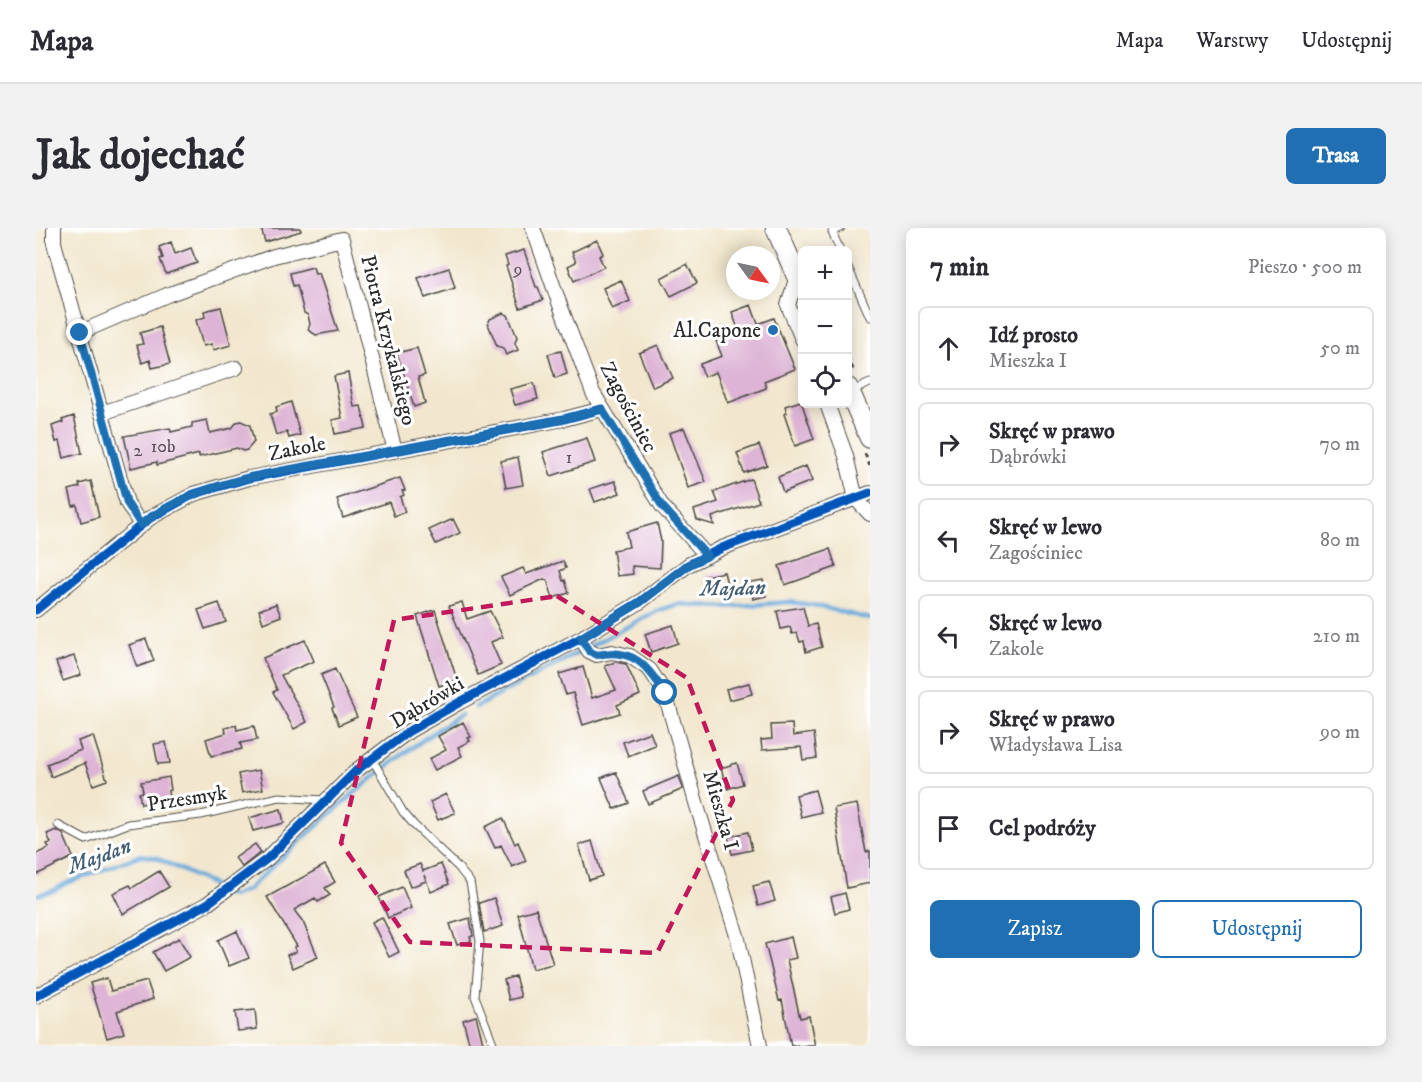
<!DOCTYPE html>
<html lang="pl">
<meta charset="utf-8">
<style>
body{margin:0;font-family:"IM FELL DW Pica",serif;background:#f2f2f3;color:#2b2b33}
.controls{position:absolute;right:18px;top:18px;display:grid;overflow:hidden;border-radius:9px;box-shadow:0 3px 15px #0003}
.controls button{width:54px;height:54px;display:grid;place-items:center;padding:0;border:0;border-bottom:2px solid #e1e1e2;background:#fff;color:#2b2b33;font:30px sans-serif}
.compass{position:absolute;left:690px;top:18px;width:54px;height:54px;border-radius:50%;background:#fff;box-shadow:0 3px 15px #0003;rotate:123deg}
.stop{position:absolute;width:18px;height:18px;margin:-14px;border:4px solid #1f6fb2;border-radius:50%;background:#fff}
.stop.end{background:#1f6fb2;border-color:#fff;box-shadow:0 2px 6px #0008}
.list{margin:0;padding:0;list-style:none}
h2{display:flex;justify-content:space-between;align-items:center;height:78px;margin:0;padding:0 24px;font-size:26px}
h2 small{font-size:20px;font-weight:400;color:#7c7c81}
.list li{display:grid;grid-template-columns:39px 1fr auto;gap:18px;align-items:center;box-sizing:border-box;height:84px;margin:0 12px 12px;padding:0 12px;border:2px solid #e1e1e2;border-radius:9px}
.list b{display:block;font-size:22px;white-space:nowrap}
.list p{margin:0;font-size:20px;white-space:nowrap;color:#7c7c81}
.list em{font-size:20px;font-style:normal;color:#7c7c81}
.actions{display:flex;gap:12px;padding:18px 24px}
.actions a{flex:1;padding:14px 0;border:2px solid #1f6fb2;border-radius:9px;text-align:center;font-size:21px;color:#1f6fb2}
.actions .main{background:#1f6fb2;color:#fff}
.icon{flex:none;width:33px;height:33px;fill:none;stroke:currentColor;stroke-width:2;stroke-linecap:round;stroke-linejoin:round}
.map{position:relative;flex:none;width:834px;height:818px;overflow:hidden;border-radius:9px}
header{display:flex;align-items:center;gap:36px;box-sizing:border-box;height:84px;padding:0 30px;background:#fff;border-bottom:2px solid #e1e1e2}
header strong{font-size:28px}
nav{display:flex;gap:33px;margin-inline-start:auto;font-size:21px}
.intro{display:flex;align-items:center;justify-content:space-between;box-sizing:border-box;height:144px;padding:0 36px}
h1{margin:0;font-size:42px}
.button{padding:15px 27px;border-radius:9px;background:#1f6fb2;color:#fff;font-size:21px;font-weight:700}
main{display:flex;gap:36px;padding:0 36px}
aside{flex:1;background:#fff;border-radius:9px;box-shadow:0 3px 15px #0003}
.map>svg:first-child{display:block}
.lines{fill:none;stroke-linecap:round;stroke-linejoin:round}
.stream{stroke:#66a8da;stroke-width:4.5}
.building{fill:#ddb4d5}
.service-casing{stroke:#494743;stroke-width:9}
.minor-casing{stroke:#494743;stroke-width:16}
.secondary-casing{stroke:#494743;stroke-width:22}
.path{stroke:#494743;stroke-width:3;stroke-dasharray:4.5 4.5;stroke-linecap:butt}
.service{stroke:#fff;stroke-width:7}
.minor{stroke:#fff;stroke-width:14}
.secondary{stroke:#fff;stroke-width:20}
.cycleway-casing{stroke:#fff;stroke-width:13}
.cycleway{stroke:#0057b8;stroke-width:9}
.route{stroke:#1f6fb2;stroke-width:8}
.marked{fill:none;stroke:#c2185b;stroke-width:4.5;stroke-dasharray:12 8;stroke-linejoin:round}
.poi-dot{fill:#1f6fb2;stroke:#fff;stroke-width:2}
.labels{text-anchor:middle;stroke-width:6;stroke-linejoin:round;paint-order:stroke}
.number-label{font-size:18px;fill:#584d56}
.poi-label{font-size:21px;fill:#2b2b2b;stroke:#fff;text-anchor:end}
.street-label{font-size:21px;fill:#2b2b2b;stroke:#fff}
.water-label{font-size:22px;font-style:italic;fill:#435d71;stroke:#fff}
</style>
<header>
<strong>Mapa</strong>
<nav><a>Mapa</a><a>Warstwy</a><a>Udostępnij</a></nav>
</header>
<div class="intro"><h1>Jak dojechać</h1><a class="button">Trasa</a></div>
<main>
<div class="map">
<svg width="834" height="818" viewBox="0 0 834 818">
<rect width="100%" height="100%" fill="#fff"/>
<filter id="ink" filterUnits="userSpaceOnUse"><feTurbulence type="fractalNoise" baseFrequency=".0167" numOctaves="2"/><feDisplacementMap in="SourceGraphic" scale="12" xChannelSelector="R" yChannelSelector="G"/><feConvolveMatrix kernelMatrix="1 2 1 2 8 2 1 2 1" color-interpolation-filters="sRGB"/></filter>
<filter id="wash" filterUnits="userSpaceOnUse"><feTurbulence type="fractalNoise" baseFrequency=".008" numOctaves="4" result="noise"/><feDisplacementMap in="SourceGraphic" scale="24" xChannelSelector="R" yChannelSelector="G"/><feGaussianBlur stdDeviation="1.35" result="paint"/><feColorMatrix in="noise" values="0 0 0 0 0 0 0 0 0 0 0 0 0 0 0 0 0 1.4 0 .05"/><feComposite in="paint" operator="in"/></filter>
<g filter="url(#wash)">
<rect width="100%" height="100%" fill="#f2e7ce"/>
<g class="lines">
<!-- stream -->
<path class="stream" d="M440 479 621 383 642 376 689 379 753 374 777 377 834 391
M0 667 17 663 29 656 105 627 121 630 173 655 188 665 196 668 211 662C279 599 346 535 425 487"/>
</g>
<g id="blocks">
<!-- building -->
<path class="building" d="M225 0H264L265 3 229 14Z
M561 12 567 26 563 28 568 39 538 53 532 38 540 34 536 24Z
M135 14 139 26 155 20 161 35 130 46 124 31 127 30 123 19Z
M488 22 500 59H502L507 72 484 80 470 38 472 37 469 28Z
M651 36 661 55 635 68 625 50Z
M277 39 279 46 283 45 302 103 280 107 272 102 274 96 272 87 268 85 261 57 257 58 254 45Z
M413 40 419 60 389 70 382 50Z
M585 52 594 73 576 81 567 60Z
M715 77 722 96 738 90 759 141 728 153 730 160 692 175 680 144 668 149 664 136 686 128 680 113 703 104 696 84Z
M185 79 195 117 177 122 176 116 167 118 160 92 169 89 168 83Z
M467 85 472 87 481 109 479 115 482 122 470 127 467 120 461 118 452 96 454 91Z
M124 99 134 136 116 140 114 132 106 135 101 117 107 116 104 105Z
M622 117 637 150 617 159 603 125Z
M381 120 389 147 382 149 389 175 378 179 361 125Z
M525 123 531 146 519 150 512 126Z
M312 145 318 179 325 178 330 200 299 206 296 192 306 190 298 148Z
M498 155 502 171 479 177 474 161Z
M765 173 778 211 759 218 748 186 751 185 749 178Z
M255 174 264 207 253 210 251 204 240 207 234 186 241 184 240 179Z
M38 188 46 225 28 230 24 213 20 214 16 198 27 194 26 192Z
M171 192 174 205 196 200 201 194 205 193 214 197 218 214 211 222 207 223 201 220 163 229V226L121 237V234L95 240 88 208 134 200 135 204 156 199V195Z
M648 200 670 254 652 260 633 205Z
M551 210 559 234 515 248 507 224Z
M723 217 731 237 708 245 701 225Z
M482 229 487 257 470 260 465 233Z
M770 238 776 253 747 264 742 249Z
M364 250 369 262 366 263 368 267 364 269 369 284 358 288 353 274 307 290 301 271Z
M715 251 723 274 676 289 678 297 661 292 658 282 682 274 678 264Z
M55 253 63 289 45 294 41 277 37 278 33 262 44 259 43 256Z
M579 253 584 265 559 274 554 261Z
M417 291 424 305 400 316 393 302Z
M621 295 625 313 624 340 596 338 597 346 581 348 577 322 593 319 590 304Z
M794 321 800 339 749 357 743 338Z
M527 333 530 340 524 343 527 353 529 352 533 365 517 370 511 352 508 351 474 367 465 349 487 340 490 346Z
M688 344 692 360 673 364 670 348Z
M727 352 730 368 717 371 714 354Z
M426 374 431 391 454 383 467 409 455 414 465 437 442 447 413 378Z
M183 375 190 394 169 401 162 382Z
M240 376 245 388 227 395 223 382Z
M767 379 772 398 780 396 786 419 770 424 768 413 764 414 761 405 756 406 754 399 745 401 741 383Z
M399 382 421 452 403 458 381 388Z
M637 397 642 415 615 424 609 406Z
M110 411 118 433 101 439 93 417Z
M269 412 278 433 245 447 271 494 258 501 237 464 241 462 227 430Z
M38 428 45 447 27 453 20 434Z
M579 434 590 436 604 467 581 477 584 485 547 497 537 465 530 467 523 446 547 439 556 470 580 462 569 438Z
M299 441 321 489 303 497 296 480 298 479 285 447Z
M713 455 716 466 693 472 690 461Z
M427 494 435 509 432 510 434 513 422 519 426 528 399 542 393 531 410 522 402 508Z
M756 496 757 508 778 505 781 530 767 532 765 519 726 522 725 512 736 511 735 497Z
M200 497 201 502 218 498 221 512 204 515 206 521 175 528 170 511 190 505 189 500Z
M614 504 619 517 592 528 587 514Z
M57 508 71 552 57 557 49 535 15 549 11 536 45 522 42 513Z
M130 514 134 535 122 536 118 516Z
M701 535 707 556 691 561 685 540Z
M223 542 227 561 206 565 202 546Z
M580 544 593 575 578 581 565 550Z
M643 548 647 561 612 576 607 563Z
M133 549 135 562 132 563 133 570 105 576 103 565 107 564 105 554Z
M779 562 785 584 765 589 760 567Z
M410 566 419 585 402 592 394 574Z
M821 576 830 624 834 623V655L811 660 798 580Z
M245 581 248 595 217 603 213 590Z
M467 590 479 616 482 614 490 633 476 639 465 617 459 620 449 599Z
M20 602 27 606 37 629 0 647V626L13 620 11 616 15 615 11 606Z
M712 604 716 622 696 626 692 609Z
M556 613 566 648 553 652 543 617Z
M219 616 225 624 206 639 199 630Z
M384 636 387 643 405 636 413 656 395 664 388 647 390 653 374 659 368 642Z
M289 637 299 654 289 660 294 667 282 674 279 670 258 682 267 694 282 729 257 740 251 727 260 724 258 719 261 718 231 669Z
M123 643 133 659 87 686 77 665 94 657 96 660Z
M733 654 739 673 722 678 717 658Z
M366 659 375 680 352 690 343 669Z
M809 665 813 681 799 685 795 669Z
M458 670 467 698 448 704 443 675Z
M500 681 517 736 496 741 482 686Z
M346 689 363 724 353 729 336 694Z
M434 690 437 708 434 709 435 713 421 717 414 696Z
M201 703 213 730 193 738 182 712Z
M755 709 760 730 751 732 764 790 773 788 779 818H755L746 772 743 773 734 735 729 716Z
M143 710 154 729 128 743 117 724Z
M479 748 485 769 473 772 468 752Z
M71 750 75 763 111 753 117 771 81 783 88 805 71 810 54 755Z
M219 782 221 801 202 803 199 784Z
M440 788 448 818H434L427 792Z"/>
</g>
</g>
<g filter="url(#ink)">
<use href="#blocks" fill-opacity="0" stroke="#494743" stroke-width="1.5"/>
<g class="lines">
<!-- service casing -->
<g class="service-casing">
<path id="service" d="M804 22 796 4 805 0
M812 39 834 89
M816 163 834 155
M336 531 367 584 378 597 422 639 434 654 444 713 439 768 458 818
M22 597 50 612 92 596 165 587 243 569 288 572"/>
</g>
<!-- minor casing -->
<g class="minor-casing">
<path id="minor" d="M18 0V15L91 275 105 297
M497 0 524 77 557 165 626 278 671 328
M761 48 752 77 766 111
M43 105 131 67 238 28 306 11 359 223
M791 176 810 228 820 271 834 286
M66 185 200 140
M0 382 114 290 158 266 213 250 528 191 566 181
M545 410 553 423 561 427 576 424 594 428 614 442 629 465 661 578 702 711 724 818
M0 768 171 676 232 630 321 542 373 503 424 474 545 410 604 374 652 337 686 320 834 265"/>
</g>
<!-- secondary casing -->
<g class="secondary-casing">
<path id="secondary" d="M740 0 766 60
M812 160 834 210"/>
</g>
<!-- path -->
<path class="path" d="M812 129 818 144
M829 226 834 238"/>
<!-- service -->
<use href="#service" class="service"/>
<!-- minor -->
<use href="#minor" class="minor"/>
<!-- secondary -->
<use href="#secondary" class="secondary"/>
<!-- cycleway casing -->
<g class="cycleway-casing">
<path id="cycleway" d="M0 382 114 290 158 266 213 250 528 191 566 181
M0 768 171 676 232 630 321 542 373 503 424 474 545 410 604 374 652 337 686 320 834 265"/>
</g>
<!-- cycleway -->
<use href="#cycleway" class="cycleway"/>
</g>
</g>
<g class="lines" filter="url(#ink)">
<!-- route -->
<path class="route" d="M44 105 91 275 105 297C164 249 258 242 330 228 396 216 462 203 528 191L566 181 626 278 671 328 652 337 604 374 545 410 553 423 561 427C596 419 611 437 629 465"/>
</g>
<!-- marked area -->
<path class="marked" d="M521 368 651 450 697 572 621 725 374 714 305 615 358 392Z"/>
<!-- markers -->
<circle class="poi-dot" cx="737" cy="102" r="6"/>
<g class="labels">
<!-- number labels -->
<g class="number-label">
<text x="482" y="47">9</text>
<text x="127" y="224">10b</text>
<text x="102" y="228">2</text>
<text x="533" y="235">1</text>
</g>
<!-- poi labels -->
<g class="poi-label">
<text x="725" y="109">Al.Capone</text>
</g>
<!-- street labels -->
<g class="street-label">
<text transform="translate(353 112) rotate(76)" y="7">Piotra Krzykalskiego</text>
<text transform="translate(593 179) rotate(62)" y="7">Zagościniec</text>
<text transform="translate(261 220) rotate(-11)" y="7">Zakole</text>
<text transform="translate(391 474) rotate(-31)" y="7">Dąbrówki</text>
<text transform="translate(151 570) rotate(-9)" y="7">Przesmyk</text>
<text transform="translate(685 582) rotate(74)" y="7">Mieszka I</text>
</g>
<!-- water labels -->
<g class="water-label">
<text transform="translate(697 359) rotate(-1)" y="8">Majdan</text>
<text transform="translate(63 627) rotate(-20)" y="8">Majdan</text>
</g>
</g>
</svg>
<div class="controls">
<button>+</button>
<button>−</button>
<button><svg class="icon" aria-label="locate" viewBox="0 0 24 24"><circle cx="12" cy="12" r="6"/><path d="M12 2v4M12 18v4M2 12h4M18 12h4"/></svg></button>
</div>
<svg class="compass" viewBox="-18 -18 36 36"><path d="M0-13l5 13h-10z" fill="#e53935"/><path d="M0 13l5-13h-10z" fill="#7c7c81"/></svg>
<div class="stop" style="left:629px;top:465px"></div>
<div class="stop end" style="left:44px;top:105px"></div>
</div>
<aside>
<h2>7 min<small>Pieszo · 500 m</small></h2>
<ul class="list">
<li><svg class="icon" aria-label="ahead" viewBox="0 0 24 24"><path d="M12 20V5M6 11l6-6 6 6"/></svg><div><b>Idź prosto</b><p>Mieszka I</p></div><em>50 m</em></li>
<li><svg class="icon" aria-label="right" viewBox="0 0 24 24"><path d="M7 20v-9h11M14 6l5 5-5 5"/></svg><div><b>Skręć w prawo</b><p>Dąbrówki</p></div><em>70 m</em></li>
<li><svg class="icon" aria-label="left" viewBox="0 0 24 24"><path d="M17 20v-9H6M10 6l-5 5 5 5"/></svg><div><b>Skręć w lewo</b><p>Zagościniec</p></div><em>80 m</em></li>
<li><svg class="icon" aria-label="left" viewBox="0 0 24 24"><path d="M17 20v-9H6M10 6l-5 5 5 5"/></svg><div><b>Skręć w lewo</b><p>Zakole</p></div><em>210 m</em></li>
<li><svg class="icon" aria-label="right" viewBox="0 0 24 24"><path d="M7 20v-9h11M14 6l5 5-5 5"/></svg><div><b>Skręć w prawo</b><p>Władysława Lisa</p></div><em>90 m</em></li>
<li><svg class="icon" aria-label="arrive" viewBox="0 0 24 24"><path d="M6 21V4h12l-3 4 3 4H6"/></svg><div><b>Cel podróży</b></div></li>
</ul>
<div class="actions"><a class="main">Zapisz</a><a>Udostępnij</a></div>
</aside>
</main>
